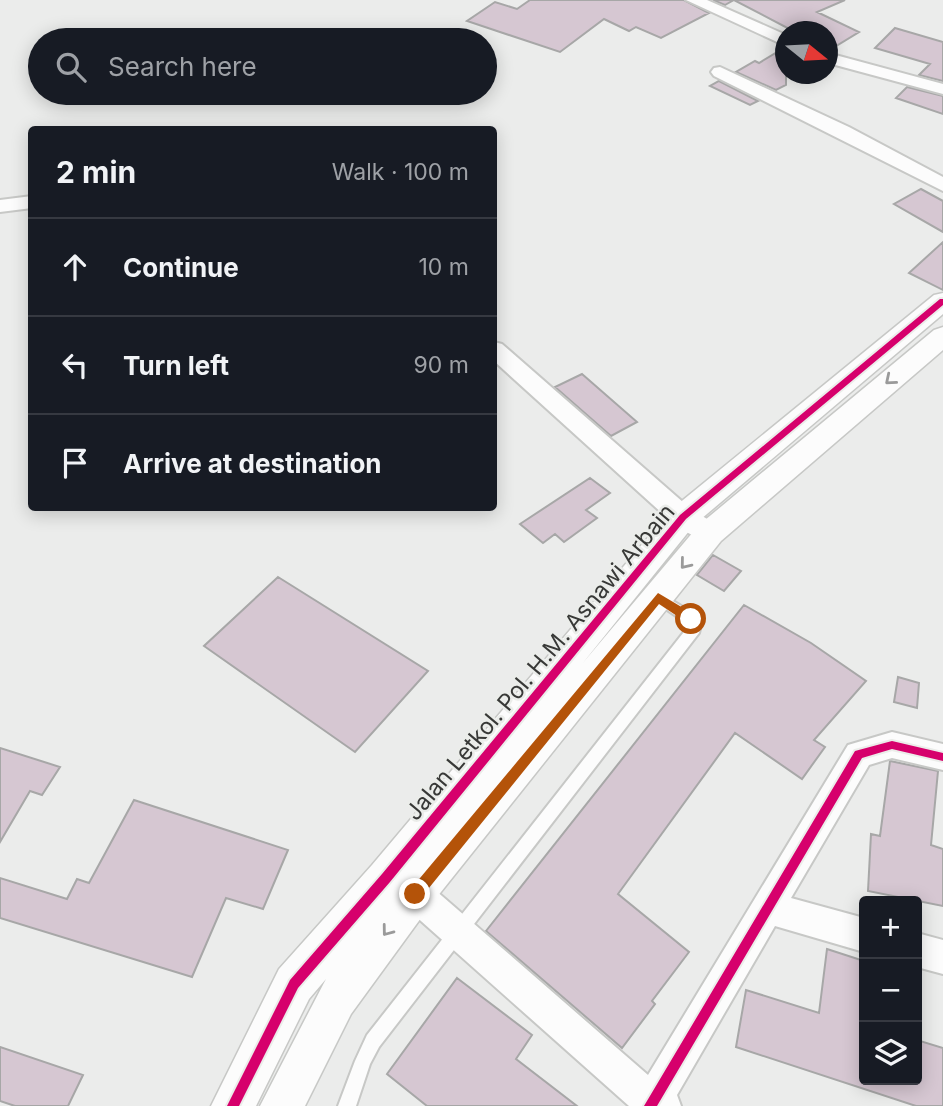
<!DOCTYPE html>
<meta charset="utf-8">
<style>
body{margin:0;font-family:Inter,sans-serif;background:#242831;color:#f1f3f6}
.controls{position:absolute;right:21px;bottom:21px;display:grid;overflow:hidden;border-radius:7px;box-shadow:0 4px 18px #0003}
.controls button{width:63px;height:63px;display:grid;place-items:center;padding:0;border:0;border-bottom:2px solid #363941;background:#171b24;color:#f1f3f6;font:35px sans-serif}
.compass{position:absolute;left:775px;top:21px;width:63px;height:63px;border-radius:50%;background:#171b24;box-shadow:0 4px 18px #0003;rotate:108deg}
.stop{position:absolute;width:21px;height:21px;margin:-16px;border:5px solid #b45309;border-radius:50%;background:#fff}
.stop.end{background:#b45309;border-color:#fff;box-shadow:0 2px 7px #0008}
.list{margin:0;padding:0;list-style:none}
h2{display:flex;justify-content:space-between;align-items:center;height:91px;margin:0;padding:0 28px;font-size:30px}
h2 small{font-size:23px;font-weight:400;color:#9ea1a6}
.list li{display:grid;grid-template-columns:46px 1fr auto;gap:21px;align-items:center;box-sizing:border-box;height:98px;padding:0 28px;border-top:2px solid #363941}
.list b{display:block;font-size:26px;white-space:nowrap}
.list em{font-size:23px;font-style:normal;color:#9ea1a6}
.icon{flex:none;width:38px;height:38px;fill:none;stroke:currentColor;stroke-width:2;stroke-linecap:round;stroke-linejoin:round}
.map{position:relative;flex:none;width:943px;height:1106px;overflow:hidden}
.search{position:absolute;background:#171b24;box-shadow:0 4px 18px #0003;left:28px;top:28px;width:469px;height:77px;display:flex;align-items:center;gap:18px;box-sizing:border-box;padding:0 24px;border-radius:38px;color:#9ea1a6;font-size:26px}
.panel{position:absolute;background:#171b24;box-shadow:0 4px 18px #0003;left:28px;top:126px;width:469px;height:385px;border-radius:7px}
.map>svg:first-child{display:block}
.building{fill:#d6c7d2;stroke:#a7a7a7;stroke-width:2}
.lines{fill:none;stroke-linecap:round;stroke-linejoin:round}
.service-casing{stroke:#c7c8c6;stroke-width:4}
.minor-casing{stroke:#c7c8c6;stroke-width:4}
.tertiary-casing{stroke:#c7c8c6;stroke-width:3}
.service{fill:#fcfcfc;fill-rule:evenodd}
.minor{fill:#fcfcfc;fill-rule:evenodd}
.tertiary{fill:#fcfcfc;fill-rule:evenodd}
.cycleway-casing{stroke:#ebedea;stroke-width:4}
.cycleway{fill:#d6006c;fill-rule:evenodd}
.oneway{stroke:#9a9a9a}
.route{fill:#b45309}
.labels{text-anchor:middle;stroke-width:5;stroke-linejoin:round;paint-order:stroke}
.street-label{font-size:23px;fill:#383937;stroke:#ebedea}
</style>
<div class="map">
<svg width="943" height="1106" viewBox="0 0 943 1106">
<rect width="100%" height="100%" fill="#ebeceb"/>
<!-- building -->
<path class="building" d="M530 0H684L709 13 661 38 636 27 629 31 604 19 560 52 467 21 495 2 517 9Z
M713 0H845L817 12 859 32 828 51V32H795L734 0 725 5Z
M895 28 943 42V81L919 75 930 64 875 48Z
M784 48 786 74H789L786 76V85L776 90 736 72 755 61 759 63Z
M719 81 758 101 750 105 710 86Z
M907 87 943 96V114L896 98Z
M921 189 943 201V232L894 204Z
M943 242V290L909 273Z
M582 374 637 422 611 436 555 387Z
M590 478 610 493 586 510 597 518 564 542 555 534 543 543 520 524Z
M713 555 741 571 724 591 697 575Z
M278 577 428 671 355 752 204 646Z
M744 605 811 643 866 681 814 740 825 747 802 779 735 733 618 894 689 952 652 1001 655 1004 622 1048 486 931Z
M898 677 919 683 917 708 894 702Z
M0 748 60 767 42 795 30 791 0 842Z
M890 761 938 771 931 845 943 849V906L868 891 871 834 880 836Z
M134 800 288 850 263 909 226 898 192 977 0 918V878L67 899 77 879 89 883Z
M827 949 864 961V1080H917V1040L943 1048V1106H916L736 1047 746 990 819 1013Z
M457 978 532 1035 516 1059 577 1106H427L387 1074Z
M0 1047 83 1075 68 1106H15L0 1101Z"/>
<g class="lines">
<!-- service casing -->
<g class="service-casing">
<path id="service" d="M658 592 696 615 700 629 699 633 379 1047 370 1064 356 1106H338L355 1061 367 1035 687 628 685 622 654 601 652 597 654 593Z"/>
</g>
<!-- minor casing -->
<g class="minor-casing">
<path id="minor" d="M686 0H707L786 35V46Z
M828 53 943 84V94L828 63Z
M720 67 849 127 943 177V191L714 76 711 72 714 68Z
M32 196V208L0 212V200Z
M494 342 502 344 692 510 719 526 723 533 719 540C702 545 688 532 674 524L494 361Z
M892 732 943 744V770L892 758 869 765 791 898 864 918V952L775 926 677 1095 681 1106H629L403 905 388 897 384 886 388 875 400 870 427 883 648 1075 848 745Z
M917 933 943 940V974L917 967Z"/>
</g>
<!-- tertiary casing -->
<g class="tertiary-casing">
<path id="tertiary" d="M943 293V314L694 525 582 664 699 525 934 330 943 327V350L721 541 429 907 351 1014 305 1106H260L326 979 309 999 256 1106H211L279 969 372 865 672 509 934 295Z"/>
</g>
<!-- service -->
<use href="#service" class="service"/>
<!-- minor -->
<use href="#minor" class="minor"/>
<!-- tertiary -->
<use href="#tertiary" class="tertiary"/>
<!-- cycleway casing -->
<g class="cycleway-casing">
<path id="cycleway" d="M940 299H943V305L686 519 390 882 298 988 239 1106H227L290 980 382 874 680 515Z
M892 741 943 753V761L892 749 862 758 657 1106H644L855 751Z"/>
</g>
<!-- cycleway -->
<use href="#cycleway" class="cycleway"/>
</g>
<!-- one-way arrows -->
<defs><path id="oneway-chevron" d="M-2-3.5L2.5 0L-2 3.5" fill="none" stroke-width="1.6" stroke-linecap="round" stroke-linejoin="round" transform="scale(1.75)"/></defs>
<g class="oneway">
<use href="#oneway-chevron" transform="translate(890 380) rotate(140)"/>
<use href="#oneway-chevron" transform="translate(685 564) rotate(129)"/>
<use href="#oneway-chevron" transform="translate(387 931) rotate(127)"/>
</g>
<!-- route -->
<path class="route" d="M658 593 695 615V622H686L659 604 420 899H410V890Z"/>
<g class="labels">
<!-- street labels -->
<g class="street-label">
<text transform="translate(540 662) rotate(-50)" y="8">Jalan Letkol. Pol. H.M. Asnawi Arbain</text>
</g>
</g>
</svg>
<div class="controls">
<button>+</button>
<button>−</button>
<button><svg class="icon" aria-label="layers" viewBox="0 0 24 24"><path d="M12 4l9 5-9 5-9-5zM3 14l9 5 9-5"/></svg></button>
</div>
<svg class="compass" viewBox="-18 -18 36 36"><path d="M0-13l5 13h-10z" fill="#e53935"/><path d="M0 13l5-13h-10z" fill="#9ea1a6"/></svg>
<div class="stop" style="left:691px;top:619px"></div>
<div class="stop end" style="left:415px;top:894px"></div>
<div class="search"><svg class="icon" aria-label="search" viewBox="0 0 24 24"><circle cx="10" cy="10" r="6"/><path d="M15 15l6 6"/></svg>Search here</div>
<section class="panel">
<h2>2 min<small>Walk · 100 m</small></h2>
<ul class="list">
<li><svg class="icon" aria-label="ahead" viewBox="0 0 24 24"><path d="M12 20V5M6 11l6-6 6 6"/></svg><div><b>Continue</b></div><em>10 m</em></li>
<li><svg class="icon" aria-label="left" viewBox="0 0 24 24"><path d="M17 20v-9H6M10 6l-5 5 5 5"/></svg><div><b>Turn left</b></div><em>90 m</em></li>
<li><svg class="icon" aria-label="arrive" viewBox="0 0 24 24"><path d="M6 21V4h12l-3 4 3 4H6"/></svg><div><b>Arrive at destination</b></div></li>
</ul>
</section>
</div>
